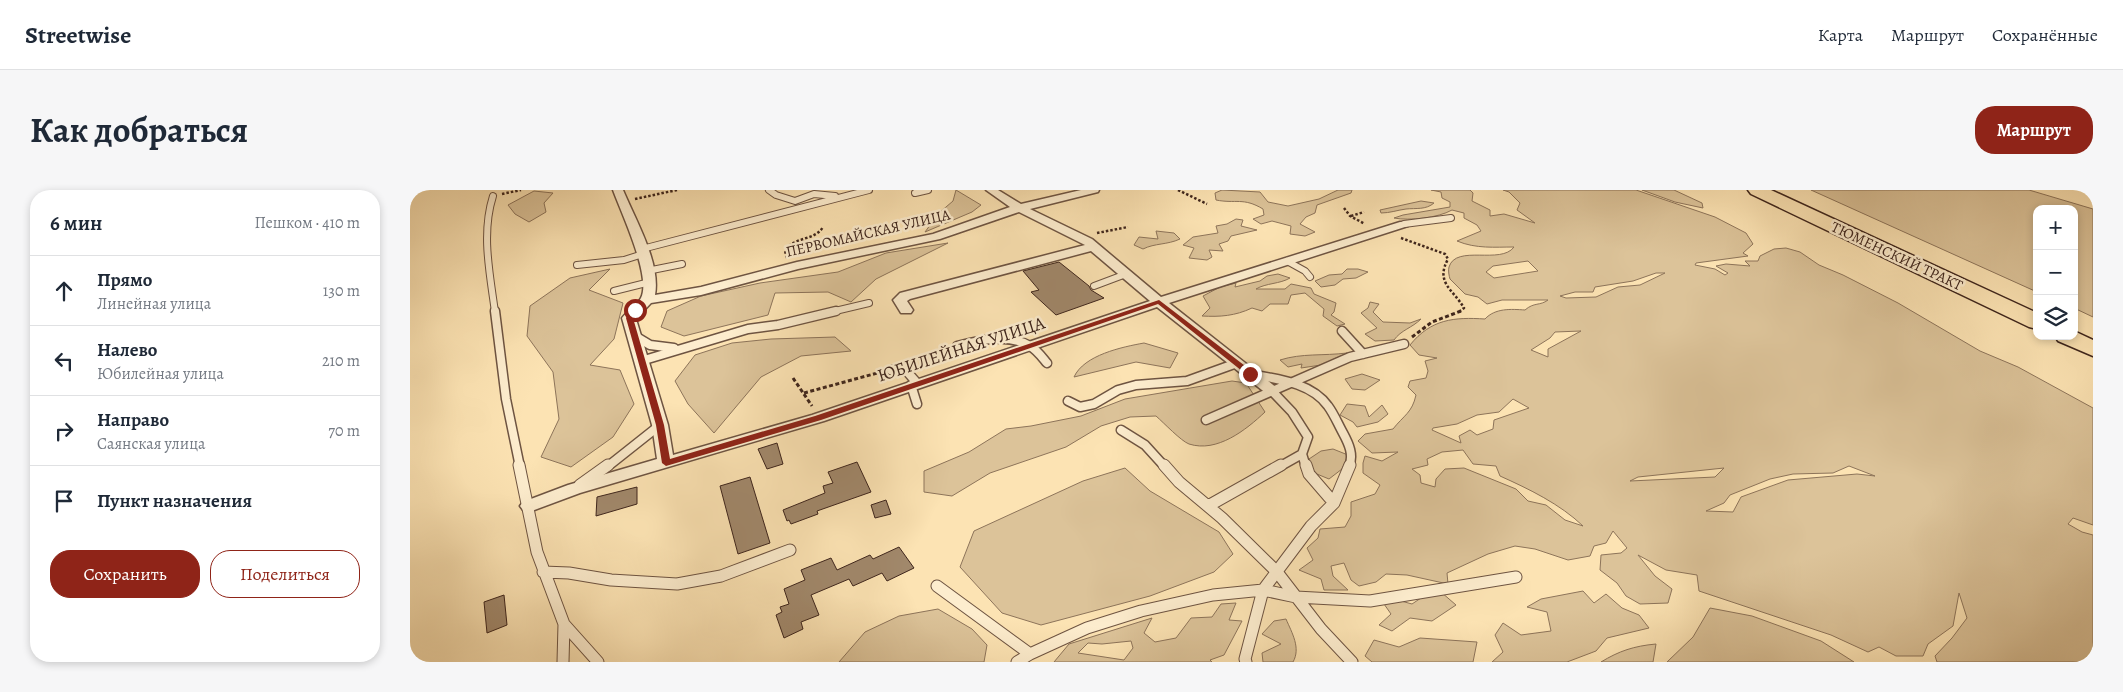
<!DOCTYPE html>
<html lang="ru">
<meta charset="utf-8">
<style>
body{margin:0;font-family:Alegreya,serif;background:#f6f6f7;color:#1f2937}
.controls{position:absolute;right:15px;top:15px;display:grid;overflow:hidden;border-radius:10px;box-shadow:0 2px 8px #0003}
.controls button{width:45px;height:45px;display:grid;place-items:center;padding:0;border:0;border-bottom:1px solid #e0e1e3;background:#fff;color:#1f2937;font:25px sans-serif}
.stop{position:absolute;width:15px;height:15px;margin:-11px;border:4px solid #8f2418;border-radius:50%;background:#fff}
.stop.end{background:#8f2418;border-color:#fff;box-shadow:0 1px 5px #0008}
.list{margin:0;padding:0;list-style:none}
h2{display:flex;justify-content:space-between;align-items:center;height:65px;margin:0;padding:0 20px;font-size:21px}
h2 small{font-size:16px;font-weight:400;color:#747a83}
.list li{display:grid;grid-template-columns:32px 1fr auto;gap:15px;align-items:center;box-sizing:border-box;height:70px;padding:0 20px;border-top:1px solid #e0e1e3}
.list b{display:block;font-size:19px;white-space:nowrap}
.list p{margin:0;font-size:16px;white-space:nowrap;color:#747a83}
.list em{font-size:16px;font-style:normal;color:#747a83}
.actions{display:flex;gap:10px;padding:15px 20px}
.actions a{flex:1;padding:11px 0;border:1px solid #8f2418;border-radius:20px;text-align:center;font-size:18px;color:#8f2418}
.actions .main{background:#8f2418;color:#fff}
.icon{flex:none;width:28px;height:28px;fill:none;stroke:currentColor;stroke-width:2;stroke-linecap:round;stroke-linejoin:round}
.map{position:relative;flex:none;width:1683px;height:472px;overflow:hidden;border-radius:20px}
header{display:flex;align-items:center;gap:30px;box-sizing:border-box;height:70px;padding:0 25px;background:#fff;border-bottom:1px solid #e0e1e3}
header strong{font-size:24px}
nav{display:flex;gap:28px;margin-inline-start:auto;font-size:18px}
.intro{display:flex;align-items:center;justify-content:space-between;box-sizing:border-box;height:120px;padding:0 30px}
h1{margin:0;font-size:35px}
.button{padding:12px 22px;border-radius:20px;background:#8f2418;color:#fff;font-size:18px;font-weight:700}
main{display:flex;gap:30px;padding:0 30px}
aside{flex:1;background:#fff;border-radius:20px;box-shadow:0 2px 8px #0003}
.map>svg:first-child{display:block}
.green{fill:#dcc399;stroke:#8d745a;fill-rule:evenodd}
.building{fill:#a1886b;stroke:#3e251c}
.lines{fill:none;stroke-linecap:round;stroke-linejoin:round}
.lane-far2-casing{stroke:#6e5442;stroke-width:8}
.lane-far1-casing{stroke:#6e5442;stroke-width:11}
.lane-casing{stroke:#6e5442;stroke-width:13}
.street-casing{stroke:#6e5442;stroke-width:3}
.primary-casing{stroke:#3e251c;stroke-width:3}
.path-far1{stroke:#3e251c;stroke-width:2.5;stroke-dasharray:2.5 2;stroke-linecap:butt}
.path{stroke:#3e251c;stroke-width:3;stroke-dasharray:4 2.5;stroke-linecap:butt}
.lane-far2{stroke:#fdedce;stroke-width:6}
.lane-far1{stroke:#fdedce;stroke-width:8}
.lane{stroke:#fdedce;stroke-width:11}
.street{fill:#fdedce;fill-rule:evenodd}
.primary{fill:#fce3b3;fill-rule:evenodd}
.route{fill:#8f2418}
.labels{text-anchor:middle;stroke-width:5;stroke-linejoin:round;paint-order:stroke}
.far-street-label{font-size:15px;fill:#3e251c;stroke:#fdedce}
.street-label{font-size:18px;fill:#3e251c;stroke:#fdedce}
</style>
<header>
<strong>Streetwise</strong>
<nav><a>Карта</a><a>Маршрут</a><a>Сохранённые</a></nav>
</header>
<div class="intro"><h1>Как добраться</h1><a class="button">Маршрут</a></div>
<main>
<aside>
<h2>6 мин<small>Пешком · 410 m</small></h2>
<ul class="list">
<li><svg class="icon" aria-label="ahead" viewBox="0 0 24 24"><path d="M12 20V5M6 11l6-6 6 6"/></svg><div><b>Прямо</b><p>Линейная улица</p></div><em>130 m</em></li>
<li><svg class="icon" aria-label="left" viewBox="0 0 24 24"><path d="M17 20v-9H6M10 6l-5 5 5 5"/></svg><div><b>Налево</b><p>Юбилейная улица</p></div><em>210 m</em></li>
<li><svg class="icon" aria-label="right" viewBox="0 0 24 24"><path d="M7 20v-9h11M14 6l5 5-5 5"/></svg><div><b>Направо</b><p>Саянская улица</p></div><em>70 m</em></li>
<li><svg class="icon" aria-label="arrive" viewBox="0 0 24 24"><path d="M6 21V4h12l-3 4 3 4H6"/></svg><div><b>Пункт назначения</b></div></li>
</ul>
<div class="actions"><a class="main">Сохранить</a><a>Поделиться</a></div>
</aside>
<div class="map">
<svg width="1683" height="472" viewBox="0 0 1683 472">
<rect width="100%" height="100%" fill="#fce3b3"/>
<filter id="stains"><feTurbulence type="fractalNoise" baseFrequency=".004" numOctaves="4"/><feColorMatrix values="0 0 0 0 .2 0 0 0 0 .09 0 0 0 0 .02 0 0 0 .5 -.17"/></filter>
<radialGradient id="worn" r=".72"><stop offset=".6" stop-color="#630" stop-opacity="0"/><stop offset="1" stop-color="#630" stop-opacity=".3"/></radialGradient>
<!-- green -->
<path class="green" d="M546 0 571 15 562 22 515 42 529 23 543 11Z
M812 0 850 2 858 12 878 16 909 9 928 0H942L941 3 907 15 905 23 896 27 890 34 905 42 895 46 880 44 881 36 862 31 851 34 843 29 854 25 853 19C833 7 826 14 806 10L805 3Z
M1021 0H1060L1063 3 1062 11 1080 20V26L1094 24 1125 33 1107 20 1110 13 1099 2 1093 0H1226L1305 27 1336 43 1343 54 1333 63 1338 66 1286 73 1285 75 1305 79 1315 85 1318 83 1306 76 1316 74 1340 76 1335 71H1348L1350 66 1364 59 1376 58 1390 62 1409 75 1433 85 1488 113 1570 161 1608 177 1683 218V335L1663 328 1658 334 1672 342 1683 345V468L1677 472H1527L1525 466 1542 448 1557 428 1549 403 1543 436 1518 454 1513 466H1486L1469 457 1458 462 1421 445 1289 401 1287 385 1256 380 1228 365 1245 386 1262 399 1258 413 1230 414 1216 406 1207 393 1190 380 1191 365 1211 363 1217 358 1203 341 1196 353 1184 356 1180 366 1158 370 1125 359 1105 356 1078 364 1037 383 1038 394 997 385 976 384 966 392 949 396 941 390 934 373 921 376 923 386 938 400H914L911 389 889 380 903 370 897 358 908 348 910 339 935 337 941 326V312L965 304 970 295 953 283V273L955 266 972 271 988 262 962 263 948 251 955 244 983 239C994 225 1002 223 1006 205L998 197 1000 191 1016 188 1018 181 1015 171 1027 168 1009 165 1000 155C1021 129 1044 127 1075 129 1085 118 1101 119 1115 120 1124 112 1130 116 1138 110H1092L1077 114 1068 107 1055 104 1040 89C1039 86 1038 80 1039 77 1046 54 1091 75 1104 57 1085 57 1066 59 1047 51L1071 41 1067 35 1054 28V23L1042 20C1028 28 999 31 984 28L993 25 1040 17V12L1032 8 1031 2ZM1118 71 1128 81 1084 88 1076 82 1083 76ZM1246 83H1255L1230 95 1208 97 1186 107 1156 108 1150 106 1165 102H1183L1185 97 1223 91ZM1171 141 1138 159V167L1121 160 1140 148 1145 142ZM1103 209 1119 218 1084 230 1083 239 1067 245 1060 240 1049 246 1051 253 1022 240 1023 238 1047 234 1067 225 1089 222ZM1053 260 1063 274 1086 276 1090 286C1119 299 1150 314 1173 336L1155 330 1136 315 1118 311 1106 299 1054 278 1035 279 1026 289 1025 297 1011 293 1010 285 1002 279 1018 275 1017 269 1032 262ZM1439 276 1465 286 1447 284 1378 290 1331 307 1323 322 1296 321 1314 313 1320 305 1360 289 1383 284 1423 283ZM1314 278 1305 287 1220 291 1228 287Z
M1232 0H1264L1292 13 1293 18 1265 12Z
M1401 0H1619L1683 19V127L1664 118V19H1627V102Z
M124 1 143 3 134 13 136 22 119 32 105 24 98 15Z
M1011 11 1024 13C1016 20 1006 18 996 19 988 20 980 23 971 23L970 20Z
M826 29 833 30 831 36 847 40 821 46 818 51 809 54 813 61 799 60 802 67 797 70 779 68 784 58 773 55 783 47 808 43 806 36 817 34Z
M746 41 764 43 770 49C757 55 745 53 733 59L724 55 729 47 748 49Z
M538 53 466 89 441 112 418 102 365 103 358 125 274 146 251 137 257 121 291 106 350 93 428 82 476 63Z
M200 79 179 100 213 113 204 149 180 175 210 180 224 214 203 247 161 277 131 267 149 229 143 182 117 146 120 116 160 88Z
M937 79H948L958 82 946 88 933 89 925 95 911 97 905 91 919 85 932 84Z
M868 84 880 88C870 94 856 93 846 99H875L881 94 901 98 904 104 926 113 924 122 921 125 935 134 927 136 913 126 914 119 895 103 881 105 878 114H860L852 121 842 118C825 126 810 127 792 126L800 118 793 106 810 97 826 93 825 97 850 91 857 86Z
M960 112 969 114 963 122 973 132 1000 133 1011 129C1002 138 991 140 984 150L965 151 955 144 967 138 951 123 958 118Z
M425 147 441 161 391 166 351 187 304 243 278 214 265 191 285 165 322 153 361 149Z
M734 153 768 163 760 178 726 172 664 187C674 165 712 157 734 153Z
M937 163 911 175 891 178 892 174 878 177 870 170C892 163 913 166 937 163Z
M952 184 970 190 955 200 942 199 935 189Z
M822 191 836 193 855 222C836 240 807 263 779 254 771 251 754 233 746 226L720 227 691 236 656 257 580 283 542 306 514 302V281L559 262 596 239 621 236 671 226 715 209Z
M937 214 955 216 959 227 972 215 978 224 968 232 947 237 943 232 930 225Z
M923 259 938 265 932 279 919 289 902 282 899 269 911 261Z
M715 278 740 301 809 342 823 364 804 382 740 406 631 435 592 423 550 377 564 341 673 291Z
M1173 401 1184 413 1196 404 1212 418 1229 425 1239 438 1197 448 1186 461 1157 472H1082L1093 462 1085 445 1093 433 1111 445 1141 441 1137 422 1117 417 1131 409Z
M1031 402 1046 415 1022 431 1000 428 982 441 969 435 981 424 974 414 991 411 1002 414 1014 406Z
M826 413 819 430 832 431 814 465 800 470 802 472H644L659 454 742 428 734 443 745 452 766 448 781 428 802 427 811 414ZM721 451 723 458 714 470 668 463 678 453 692 454Z
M1300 418 1342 426 1411 451 1444 472H1257L1283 447Z
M528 419 562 439 577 455 574 472H429L455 442 489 426Z
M876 429C882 443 891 458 883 472H853L852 463 871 454 852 444 864 431Z
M1010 448 1067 452 1063 472H962L955 466 964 450 989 457Z
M1246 454 1243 472H1191C1209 461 1224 456 1246 454Z"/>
<!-- building -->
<path class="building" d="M649 72 679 96 681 100 694 108 646 125 621 102 629 100 613 81Z
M367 253 373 274 357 279 348 259Z
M447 272 461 302 407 321 408 324 381 334 379 330 377 331 373 320 415 303 413 296 423 293 418 282Z
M340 287 360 353 328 364 310 296Z
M227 297V314L186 326 187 307Z
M476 310 481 324 465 328 461 315Z
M489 357 504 378 477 391 472 383 443 396 439 389 401 405 409 425 391 432 393 439 374 448 366 425 372 422 370 417 379 414 374 399 395 390 391 380 421 368 427 380 460 365 463 369Z
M94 405 97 435 77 443 74 412Z"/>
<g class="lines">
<!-- lane-far2 casing -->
<g class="lane-far2-casing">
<path id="lane-far2" d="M359 0 366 5 385 11 404 4 425 6
M505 3 518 0
M83 6C71 44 80 84 85 122
M994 34 1041 28
M232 59 459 0
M877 71 895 81 900 87
M167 75 214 70 233 64
M237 81 272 74
M684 96 716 84
M204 101 240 92
M421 122 459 113"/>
</g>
<!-- lane-far1 casing -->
<g class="lane-far1-casing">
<path id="lane-far1" d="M85 121 96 209 110 277
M932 141 953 164
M225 146 240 155 264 158
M547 156C570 150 598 143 620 156 627 160 632 167 637 173
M231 171 338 139 368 135 426 121
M481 180 493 177 507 193
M840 184C866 189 901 192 918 216 924 224 928 234 933 243 939 254 944 265 939 277
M501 195 507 214
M862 201 882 222 898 247 892 264 896 277
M658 211 670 217 684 214 708 200 726 195 777 191 827 173
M796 230 940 167 994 154
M711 240 735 255 755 277
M197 277 250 235
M869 277 892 264"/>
</g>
<!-- lane casing -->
<g class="lane-casing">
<path id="lane" d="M109 275 127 362 154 434 188 472
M754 275 769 292 812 328 867 382 911 439 942 472
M896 275 899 284 924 313
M170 295 198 275
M798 316 871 275
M133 382 159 383 201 390 267 394 311 386 380 360
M527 396 620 464
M153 472 154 434
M607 472 620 464 677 438 731 421 803 405 853 400 886 407 960 411 1106 387
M836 472 835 469 853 400 901 336 924 313 940 275"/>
</g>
<!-- street casing -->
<g class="street-casing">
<path id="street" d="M203 0H213C225 29 251 73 245 105L291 97 387 72 523 44 600 17 576 0H588L611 14 671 0H689L688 2 620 19 682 49 751 107 990 32H998L1000 34 998 36 759 113 867 198 870 201 867 204H857L747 117 414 231 170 303 119 322 113 320 110 316 113 312 158 295 247 269 242 235 212 128C217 121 227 116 231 108 242 87 211 22 203 0ZM609 22 675 55 490 103 483 110 491 123H501L503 120 497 111 500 109 681 61 740 111 402 225 263 265 258 235 226 129 241 113 291 105 388 79 530 49Z"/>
</g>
<!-- primary casing -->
<g class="primary-casing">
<path id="primary" d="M1338 0H1361L1627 123V139L1619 137 1341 4Z
M1664 141 1683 150V166L1648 151 1645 146H1664Z"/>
</g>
<!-- path-far1 -->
<path class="path-far1" d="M768 0 797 14
M92 4 111 0
M225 9 267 0
M934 18 940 26 955 34
M941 26 954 22
M687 43 718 37
M991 48 1035 64 1038 69C1025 93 1043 99 1054 118L1049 122
M377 68 375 61C384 46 405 51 413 37"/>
<!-- path -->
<path class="path" d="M1002 147 1022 132 1051 121
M383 188 402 216
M394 203 471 182"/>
<!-- lane-far2 -->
<use href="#lane-far2" class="lane-far2"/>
<!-- lane-far1 -->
<use href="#lane-far1" class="lane-far1"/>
<!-- lane -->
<use href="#lane" class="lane"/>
<!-- street -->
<use href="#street" class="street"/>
<!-- primary -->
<use href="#primary" class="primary"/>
</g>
<!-- route -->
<path class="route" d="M749 110 843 182V185H837L748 114 411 230 256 276 252 273 246 235 216 128 222 119 228 120 223 128 254 235 260 269 405 226Z"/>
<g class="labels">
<!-- far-street labels -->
<g class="far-street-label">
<text transform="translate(458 43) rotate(-13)" y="5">ПЕРВОМАЙСКАЯ УЛИЦА</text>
<text transform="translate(1487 66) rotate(25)" y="5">ТЮМЕНСКИЙ ТРАКТ</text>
</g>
<!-- street labels -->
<g class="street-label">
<text transform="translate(551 159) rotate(-18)" y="6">ЮБИЛЕЙНАЯ УЛИЦА</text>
</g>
</g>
<rect width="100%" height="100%" filter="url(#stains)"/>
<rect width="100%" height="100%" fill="url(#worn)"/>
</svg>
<div class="controls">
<button>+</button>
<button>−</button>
<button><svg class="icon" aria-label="layers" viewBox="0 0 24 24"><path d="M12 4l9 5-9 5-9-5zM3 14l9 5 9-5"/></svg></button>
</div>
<div class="stop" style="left:225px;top:120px"></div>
<div class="stop end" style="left:840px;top:184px"></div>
</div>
</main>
